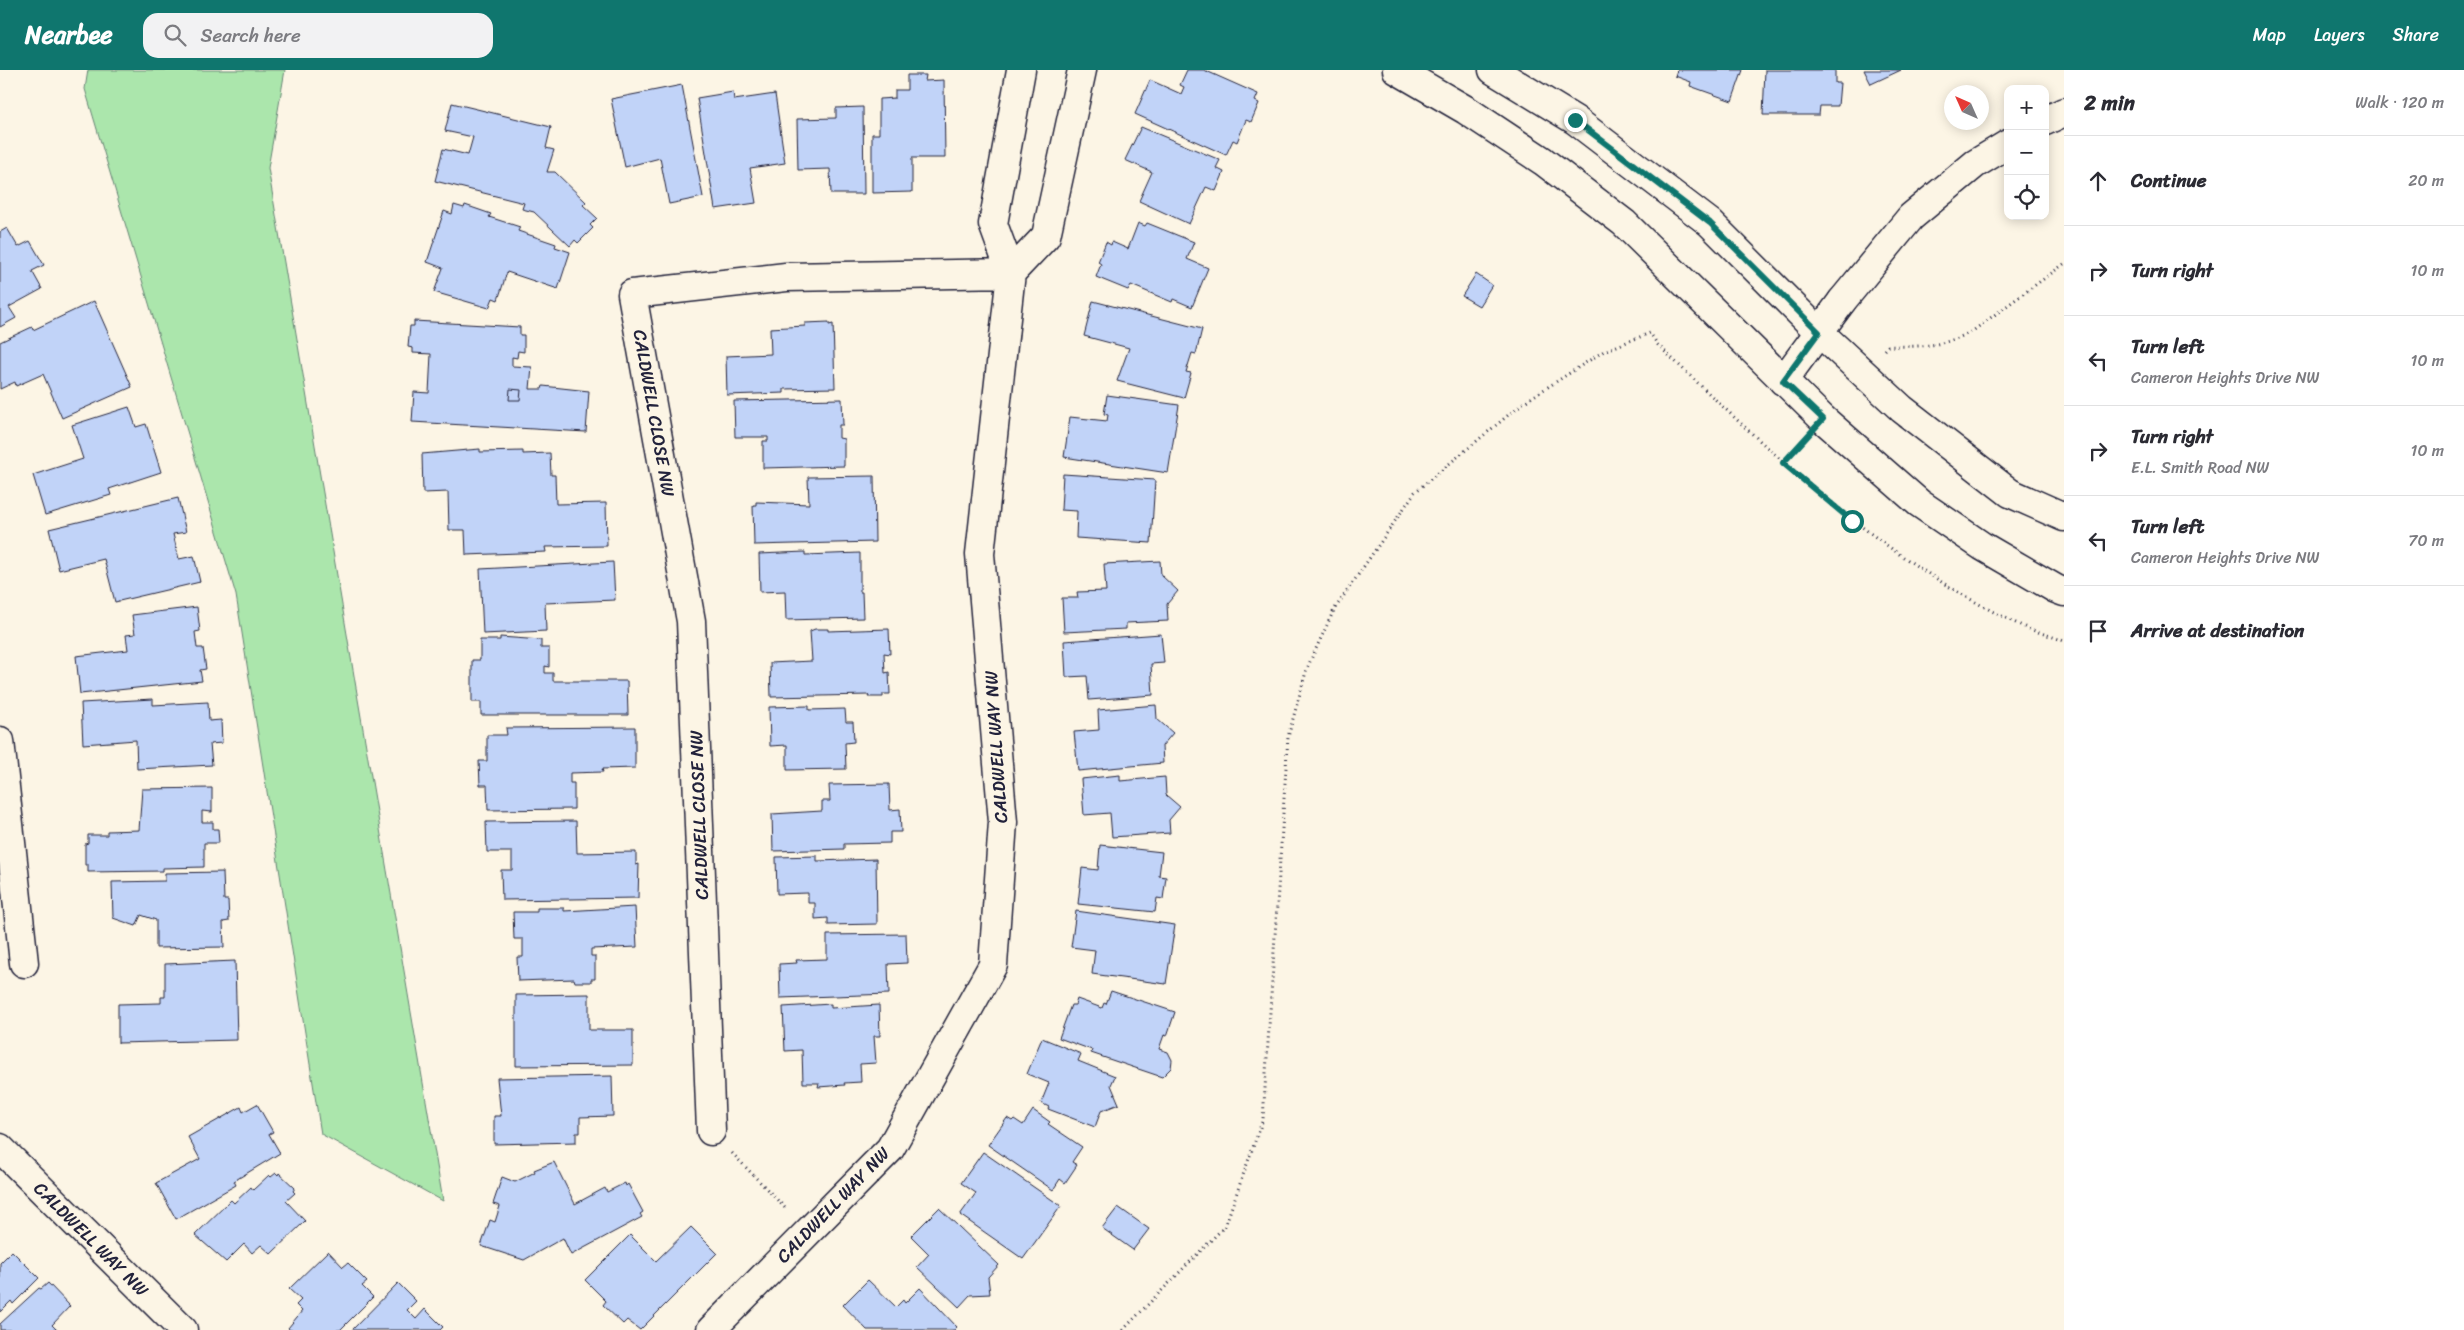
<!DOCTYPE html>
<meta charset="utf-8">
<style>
body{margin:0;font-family:Sriracha,sans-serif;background:#f2f2f3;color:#2b2b33}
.controls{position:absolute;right:15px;top:15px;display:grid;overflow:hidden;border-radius:10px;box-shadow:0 2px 12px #0003}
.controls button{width:45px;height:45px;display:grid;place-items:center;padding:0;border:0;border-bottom:1px solid #e1e1e2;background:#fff;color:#2b2b33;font:25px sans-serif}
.compass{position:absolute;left:1944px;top:15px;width:45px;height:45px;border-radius:50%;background:#fff;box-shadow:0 2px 12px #0003;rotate:315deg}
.stop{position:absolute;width:15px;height:15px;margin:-11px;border:4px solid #0f766e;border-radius:50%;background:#fff}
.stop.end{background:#0f766e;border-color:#fff;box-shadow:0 1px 5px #0008}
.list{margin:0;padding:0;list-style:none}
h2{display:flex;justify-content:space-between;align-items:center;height:65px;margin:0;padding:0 20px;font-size:21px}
h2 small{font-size:16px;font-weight:400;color:#7c7c81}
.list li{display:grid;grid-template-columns:32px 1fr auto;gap:15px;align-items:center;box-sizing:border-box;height:90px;padding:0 20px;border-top:1px solid #e1e1e2}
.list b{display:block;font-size:19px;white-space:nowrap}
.list p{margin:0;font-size:16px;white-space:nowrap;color:#7c7c81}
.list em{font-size:16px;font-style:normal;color:#7c7c81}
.icon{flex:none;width:28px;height:28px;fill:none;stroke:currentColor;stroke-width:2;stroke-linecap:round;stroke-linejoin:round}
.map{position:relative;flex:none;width:2064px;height:1260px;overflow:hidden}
header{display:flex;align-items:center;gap:30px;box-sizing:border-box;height:70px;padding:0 25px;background:#0f766e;color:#fff}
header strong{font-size:24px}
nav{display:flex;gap:28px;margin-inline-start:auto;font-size:18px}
.search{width:350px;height:45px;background:#f2f2f3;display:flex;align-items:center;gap:12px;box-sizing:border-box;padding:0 18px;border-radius:15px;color:#7c7c81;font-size:19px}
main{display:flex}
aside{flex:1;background:#fff}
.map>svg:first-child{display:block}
.green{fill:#abe6ac;stroke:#668474}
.building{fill:#c1d3f8;stroke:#22223b}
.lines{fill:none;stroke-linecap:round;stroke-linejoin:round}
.street-casing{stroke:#22223b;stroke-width:31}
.secondary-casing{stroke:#22223b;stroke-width:31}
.path{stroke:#22223b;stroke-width:3;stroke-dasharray:1 4;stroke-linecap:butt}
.street{stroke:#fcf5e5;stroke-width:28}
.secondary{stroke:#fcf5e5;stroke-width:28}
.route{stroke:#0f766e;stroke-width:6}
.labels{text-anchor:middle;stroke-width:4;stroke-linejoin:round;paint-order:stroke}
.street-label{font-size:18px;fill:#22223b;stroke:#fcf5e5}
</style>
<header>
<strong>Nearbee</strong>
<div class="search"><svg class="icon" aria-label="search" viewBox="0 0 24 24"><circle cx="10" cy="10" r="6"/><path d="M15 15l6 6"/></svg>Search here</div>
<nav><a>Map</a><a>Layers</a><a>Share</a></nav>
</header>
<main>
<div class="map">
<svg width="2064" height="1260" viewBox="0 0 2064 1260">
<rect width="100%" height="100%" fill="#fcf5e5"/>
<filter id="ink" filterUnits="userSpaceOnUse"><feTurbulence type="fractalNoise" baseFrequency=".02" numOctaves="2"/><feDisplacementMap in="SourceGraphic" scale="10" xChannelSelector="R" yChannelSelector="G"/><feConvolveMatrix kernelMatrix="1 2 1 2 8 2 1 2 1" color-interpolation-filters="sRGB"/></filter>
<g filter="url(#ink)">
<!-- green -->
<path class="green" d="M88 0H285L268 98 443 1131 321 1064 236 525 85 19Z"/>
<!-- building -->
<path class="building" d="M1187 0H1204L1258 24 1255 31 1259 33 1251 52 1246 50 1237 72 1233 70 1226 85 1135 44 1150 10 1181 24 1184 17 1180 15Z
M1677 0H1743L1732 31 1690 16 1691 12 1675 6Z
M1765 0H1835V13H1840L1838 36H1820L1819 45H1763Z
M1864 0H1901L1871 14Z
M907 5H926L925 11 944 10 945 88H912V122L872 123V64H879V29L895 28V20H907Z
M682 15 703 127 669 134 660 88 625 97 611 29Z
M733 22 734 30 775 24 785 93 750 98 756 133 715 139 697 28Z
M452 33 551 57 546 78 554 80 547 102H555L586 132 583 135 597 148 590 155 593 158 578 173 575 170 570 176 534 142 522 139 524 133 435 111 443 79 468 85 473 67 445 61Z
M863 37 864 124H831L830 99 798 100 797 49 836 48V38Z
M1141 57 1220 90 1216 98 1224 102 1216 121 1206 117 1189 154 1139 131 1152 102 1125 90Z
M454 135 464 138 465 135 491 144 489 147 520 157 518 161 556 174 555 177 570 182 558 219 507 202 498 230 493 228 489 238 434 222 443 198 427 192 444 141 452 144Z
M1138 153 1145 156 1147 153 1194 172 1187 189 1208 198 1192 237 1173 229 1172 232 1131 215 1128 220 1096 207 1101 194 1098 192 1106 172 1111 175 1112 172 1128 179Z
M7 158 18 177 30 171 44 195 32 201 42 219 9 237 16 248 0 257V162Z
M1476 204 1492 215 1479 236 1462 226Z
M94 231 132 317 62 348 43 304 16 316 15 312 0 319V272L32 257 33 260Z
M1093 231 1202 259 1196 284 1192 283 1186 302 1191 303 1184 328 1117 311 1129 278 1084 266Z
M414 251 520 257V265H524V282L518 281 517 288 512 287V296L532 297 530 319H542L543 316 589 321 586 362 412 352 414 322 429 323 431 284 413 283V278L408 277 410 256H414Z
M829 252V255L833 254 835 318 784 319V323L727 325 726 286 771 284 770 258 805 256V253Z
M510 319 521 320 520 330H509Z
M1107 325 1179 335 1168 403 1064 387 1070 347 1107 351 1108 345 1104 344Z
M842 329 843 355H839V368L844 369V396L763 398V371H768V367H735L734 331Z
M129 337 136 357 146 354 161 402 109 419 111 425 45 445 33 405 83 389 72 355Z
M480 379V382L523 381V384L550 383 551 405H555L556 434 606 433 607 476 545 477 546 482 466 485 465 460H449L448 422 423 423 422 384Z
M1063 404 1155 410 1151 473 1076 468 1077 441 1061 440Z
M874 406 875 472 754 475 753 435H756V432L809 434 808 407Z
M178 428 186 462 173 464 179 489 194 486 200 512 115 532 104 489 59 500 49 459Z
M805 482V485L860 483V522H862L863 548 786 550 785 521 760 522 759 484Z
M1160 491 1161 505 1178 521 1167 534 1168 551 1126 553V559L1064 562 1062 528H1078L1077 522 1106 521 1104 494Z
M613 492 615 530 545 533 546 561 483 564 480 499Z
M197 537 200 561 195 562 197 578H203L206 599 200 600 202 611 80 624 76 586 128 580 126 565 135 564 132 545Z
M815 559H828V561L889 559 890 584 884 583 885 603 889 602 890 624H883V627H868L869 625 771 627 770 593 812 591 810 561Z
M1161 564 1164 593 1151 594 1153 625 1089 630 1087 606 1066 607 1064 571Z
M500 567 541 570V578H549V597L545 596V603H553V611H627L628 645H481V632H472V590H480V570H500Z
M153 629V635L208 632 209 651 221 650 222 673 210 674 212 695 137 699 136 670 83 674 81 633Z
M1156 635 1157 649 1173 663 1162 676 1163 693 1078 701 1074 662 1099 660 1098 640Z
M809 636V640L845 639 846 652H853L854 672 845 673 846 699 787 700V675L770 676 769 637Z
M635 657V698L602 699 603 702 570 703V713H574V739L488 740 487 715H480L479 691H487V665H507L506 658Z
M1120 705V711L1165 707 1166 725 1180 737 1169 750 1170 763 1112 767 1110 743 1084 745 1081 709Z
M889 714 890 740 900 739 901 762H890V773L844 774V779L773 781 772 744 822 741V731H830L829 715Z
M212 718V742L202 741V752H213V759H218L219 773H204V797L163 798V801L88 802V795H85V774L88 773V765H107V761L139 760 142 719Z
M576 751 577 783 636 782V795L639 794 638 828 502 830 501 800H512V782H487L486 752Z
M1100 775 1162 782 1159 806 1166 807 1163 829 1157 828 1155 842 1078 834 1082 798 1098 800Z
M817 786V791L876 789 877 854 828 855V848L815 849V833H808V823L777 824 776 787Z
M223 802 224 830H228L229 851 223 852 224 877 156 878V850L141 845 136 856 113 848 112 812 165 811V803Z
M635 837 637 877 591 879V886H595V909H591V912H575L574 909 518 911 517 887H523V869H514L513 842H537V838H564V841Z
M1076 841 1175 855 1166 914 1092 904 1095 880 1071 877Z
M906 864 907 893 888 894 889 924 780 928 779 894 797 893 796 890 827 889V865Z
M235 891 237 970 118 973V934L161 933V927H165V894Z
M1111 921 1175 942 1167 966 1164 965 1159 979 1168 982 1172 990 1171 998 1162 1007 1091 983 1092 980 1059 968 1071 935H1075L1077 929 1102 938 1104 933 1106 934Z
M589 924V960H633V995L516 996V925Z
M831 934V938L879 935 880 966H874L876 993 860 994 861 1012 844 1013 845 1015 818 1017 819 1013H803L802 980 785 981 783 937Z
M1042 968 1081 984 1078 991 1115 1006 1111 1015 1119 1034 1101 1041 1095 1057 1048 1039 1049 1037 1041 1033 1049 1013 1027 1004Z
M612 1006 613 1046 580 1047V1063H576V1072L494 1074V1046H501L497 1008Z
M257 1034 273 1062 269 1064 280 1083 234 1111 236 1115 176 1149 156 1113 200 1089 188 1067 241 1037 243 1042Z
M1033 1040 1050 1052 1048 1054 1082 1077 1072 1092 1077 1095 1065 1113 1060 1109 1053 1120 988 1075 1007 1048 1012 1051 1014 1049 1023 1055Z
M983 1082 1061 1136 1023 1189 960 1145 976 1123 961 1113Z
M554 1092 575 1134 605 1118 607 1122 625 1113 626 1116 628 1114 643 1142 640 1144 642 1147 571 1185 563 1168 524 1190 481 1176 490 1150 495 1152 500 1136 493 1134 502 1107 515 1112 535 1102 534 1100Z
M276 1103 278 1105 279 1103 295 1118 293 1121 295 1123 286 1131 305 1151 271 1184 261 1175 252 1183 244 1174 226 1192 195 1165 231 1130 234 1133 251 1117 253 1120 269 1105 271 1107Z
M1118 1137 1149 1159 1133 1180 1102 1158Z
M939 1138 999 1195 988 1207 990 1224 970 1225 959 1237 917 1197 929 1184 911 1166Z
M691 1157 717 1183 640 1260 627 1250 623 1254 603 1235 606 1231 585 1210 630 1165 656 1191Z
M12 1181 39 1208 13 1234 11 1231 0 1242V1193Z
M328 1181 343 1197 348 1193 367 1212 362 1216 373 1227 340 1260H290L288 1258 302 1241 296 1235 301 1230 289 1219Z
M868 1210 896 1237 903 1230 905 1233 920 1218 957 1257 954 1260H867L843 1235Z
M48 1213 70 1236 52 1255 57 1260H0V1254L39 1218 41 1219Z
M398 1213 416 1231 407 1240 416 1249 425 1239 443 1257 440 1260H352Z"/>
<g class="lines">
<!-- street casing -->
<g class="street-casing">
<path id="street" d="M1783 311 1842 231
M0 671 24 893
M711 1061 691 551 632 224 786 207 1011 203 1046 166 1082 0
M0 1078 183 1260
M711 1260 890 1079 993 895 1003 752 980 484 1011 203 993 154 1021 0"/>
</g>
<!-- secondary casing -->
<g class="secondary-casing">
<path id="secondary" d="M1397 0 1466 40 1543 91 1624 153 1823 349 1919 433 1982 476 2056 519 2064 522
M1493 0 1575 50 1710 153 1819 262 1902 339 2010 423 2064 447
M2045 51 2064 42
M1842 231 1911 147 1975 94 2008 74"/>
</g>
<!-- path -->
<path class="path" d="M1884 280 1888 276C1921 277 1944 277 1974 260L2064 194
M1783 393 1803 371
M732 1083 787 1140
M1123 1260 1225 1156 1263 1049 1288 667 1307 598 1334 540 1415 422 1523 333 1604 281 1650 263 1658 275C1769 381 1878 487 2018 554 2032 561 2049 565 2064 571"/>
<!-- street -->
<use href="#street" class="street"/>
<!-- secondary -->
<use href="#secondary" class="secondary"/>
</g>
</g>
<g class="lines" filter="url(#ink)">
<!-- route -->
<path class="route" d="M1575 50 1710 153 1819 262 1783 311 1823 349 1783 393 1852 451"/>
</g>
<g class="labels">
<!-- street labels -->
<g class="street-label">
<text transform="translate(654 343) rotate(80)" y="6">CALDWELL CLOSE NW</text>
<text transform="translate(996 677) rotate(-94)" y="6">CALDWELL WAY NW</text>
<text transform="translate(699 745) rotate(-92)" y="6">CALDWELL CLOSE NW</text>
<text transform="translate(833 1135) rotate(-46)" y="6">CALDWELL WAY NW</text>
<text transform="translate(91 1169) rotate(45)" y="6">CALDWELL WAY NW</text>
</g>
</g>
</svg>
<div class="controls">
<button>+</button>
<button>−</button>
<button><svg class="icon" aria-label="locate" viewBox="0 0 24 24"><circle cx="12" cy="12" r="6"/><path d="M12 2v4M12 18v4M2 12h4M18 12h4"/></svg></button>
</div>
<svg class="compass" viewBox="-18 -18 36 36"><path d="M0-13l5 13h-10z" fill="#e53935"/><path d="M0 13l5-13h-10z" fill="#7c7c81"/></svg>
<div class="stop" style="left:1852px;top:451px"></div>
<div class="stop end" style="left:1575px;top:50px"></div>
</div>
<aside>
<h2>2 min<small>Walk · 120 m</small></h2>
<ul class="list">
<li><svg class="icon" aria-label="ahead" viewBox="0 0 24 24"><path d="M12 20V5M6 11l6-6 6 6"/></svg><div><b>Continue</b></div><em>20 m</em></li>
<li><svg class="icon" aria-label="right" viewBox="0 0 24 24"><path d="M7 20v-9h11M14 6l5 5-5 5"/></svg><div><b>Turn right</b></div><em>10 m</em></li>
<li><svg class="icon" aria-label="left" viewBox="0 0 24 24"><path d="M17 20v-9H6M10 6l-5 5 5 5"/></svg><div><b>Turn left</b><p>Cameron Heights Drive NW</p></div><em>10 m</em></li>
<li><svg class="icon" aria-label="right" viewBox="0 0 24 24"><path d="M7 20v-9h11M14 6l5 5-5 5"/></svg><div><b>Turn right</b><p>E.L. Smith Road NW</p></div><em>10 m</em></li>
<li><svg class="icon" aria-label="left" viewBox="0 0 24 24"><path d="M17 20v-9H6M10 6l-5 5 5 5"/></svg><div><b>Turn left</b><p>Cameron Heights Drive NW</p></div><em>70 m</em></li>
<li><svg class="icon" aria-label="arrive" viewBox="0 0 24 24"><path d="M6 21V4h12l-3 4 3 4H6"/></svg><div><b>Arrive at destination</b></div></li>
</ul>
</aside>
</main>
